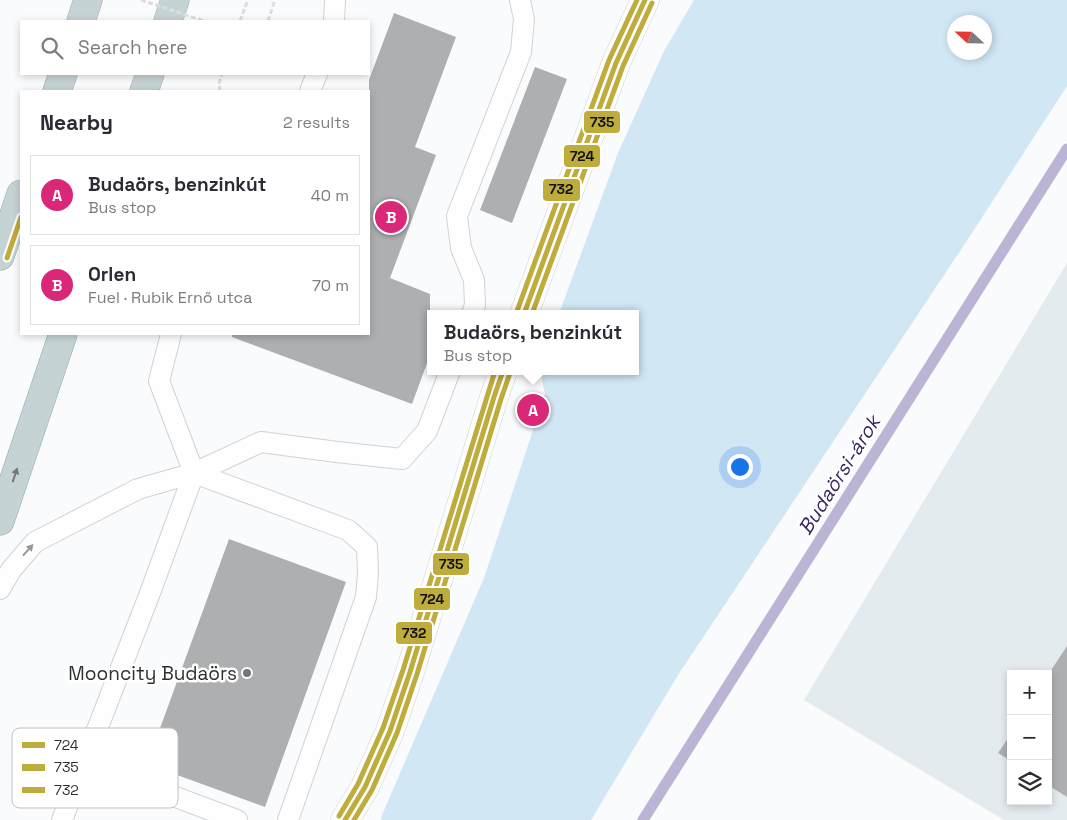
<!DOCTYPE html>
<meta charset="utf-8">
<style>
body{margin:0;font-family:"Space Grotesk",sans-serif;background:#f2f2f3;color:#2b2b33}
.controls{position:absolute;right:15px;bottom:15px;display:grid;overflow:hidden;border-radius:0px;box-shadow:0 2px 8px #0003}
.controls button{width:45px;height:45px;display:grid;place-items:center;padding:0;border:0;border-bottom:1px solid #e1e1e2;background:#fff;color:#2b2b33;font:25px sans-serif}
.compass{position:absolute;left:947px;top:15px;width:45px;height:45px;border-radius:50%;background:#fff;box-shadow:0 2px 8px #0003;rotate:292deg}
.you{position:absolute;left:739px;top:466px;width:18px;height:18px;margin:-12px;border:4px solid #fff;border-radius:50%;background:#1a73e8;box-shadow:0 0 0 8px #1a73e833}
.badge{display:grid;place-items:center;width:32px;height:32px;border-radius:50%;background:#db2777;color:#fff;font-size:16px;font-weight:700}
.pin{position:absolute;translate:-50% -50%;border:2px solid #fff;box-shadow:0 1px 5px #0006}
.popup{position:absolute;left:427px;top:310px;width:212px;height:65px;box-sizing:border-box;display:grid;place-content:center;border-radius:0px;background:#fff;filter:drop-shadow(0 1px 4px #0005);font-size:16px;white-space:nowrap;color:#7c7c81}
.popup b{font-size:19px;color:#2b2b33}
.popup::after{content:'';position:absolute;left:50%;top:100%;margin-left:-10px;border:10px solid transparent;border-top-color:#fff}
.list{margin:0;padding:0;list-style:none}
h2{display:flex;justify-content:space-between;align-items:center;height:65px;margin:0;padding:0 20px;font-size:21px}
h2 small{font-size:16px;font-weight:400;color:#7c7c81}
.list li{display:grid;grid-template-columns:32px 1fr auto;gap:15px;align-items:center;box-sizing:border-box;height:80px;margin:0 10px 10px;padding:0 10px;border:1px solid #e1e1e2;border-radius:0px}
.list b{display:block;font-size:19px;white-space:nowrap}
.list p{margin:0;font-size:16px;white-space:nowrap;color:#7c7c81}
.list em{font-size:16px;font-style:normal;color:#7c7c81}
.icon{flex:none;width:28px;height:28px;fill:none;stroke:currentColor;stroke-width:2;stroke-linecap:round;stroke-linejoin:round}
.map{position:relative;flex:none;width:1067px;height:820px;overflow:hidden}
.search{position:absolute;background:#fff;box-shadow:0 2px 8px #0003;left:20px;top:20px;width:350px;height:55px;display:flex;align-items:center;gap:12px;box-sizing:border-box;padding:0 18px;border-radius:0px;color:#7c7c81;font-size:19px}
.panel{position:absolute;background:#fff;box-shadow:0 2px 8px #0003;left:20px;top:90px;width:350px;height:245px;border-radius:0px}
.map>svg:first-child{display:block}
.built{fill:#e4ebef;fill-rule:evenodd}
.green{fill:#d1e7f4;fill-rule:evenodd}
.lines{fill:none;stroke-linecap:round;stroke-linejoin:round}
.stream{stroke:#bbb4d5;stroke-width:11}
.building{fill:#aeafb0}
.lane-casing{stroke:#d1d2d4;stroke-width:22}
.secondary-casing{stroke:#d1d2d4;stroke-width:29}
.highway-casing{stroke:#99a7a9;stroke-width:29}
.path{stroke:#ddddde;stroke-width:3;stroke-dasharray:5 2.5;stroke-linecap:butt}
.lane{stroke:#fefeff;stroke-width:20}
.secondary{stroke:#fefeff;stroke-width:28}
.highway{stroke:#c6d3d4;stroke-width:28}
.path-bridge{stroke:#ddddde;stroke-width:3;stroke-dasharray:5 2.5;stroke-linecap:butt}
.bus-1-casing{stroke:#fff;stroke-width:9}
.bus-2-casing{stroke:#fff;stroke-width:9}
.bus-3-casing{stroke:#fff;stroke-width:9}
.bus-1{stroke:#beac3d;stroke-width:5}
.bus-2{stroke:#beac3d;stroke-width:5}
.bus-3{stroke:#beac3d;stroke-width:5}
.oneway{fill:#72797a}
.oneway2{fill:#969698}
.poi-dot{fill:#757678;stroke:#fff;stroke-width:2}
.labels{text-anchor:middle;stroke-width:5;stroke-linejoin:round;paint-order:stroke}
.poi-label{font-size:19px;fill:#2e2f30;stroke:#fff;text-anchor:end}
.water-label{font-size:20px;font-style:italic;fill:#392660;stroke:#fff}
.key{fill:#fff;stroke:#c0c1c1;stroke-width:1}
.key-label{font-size:14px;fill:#2e2f30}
.line-badge{stroke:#fff;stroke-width:2}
.pale-badge-label{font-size:14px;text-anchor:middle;font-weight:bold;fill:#111}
</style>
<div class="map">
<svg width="1067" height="820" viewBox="0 0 1067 820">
<rect width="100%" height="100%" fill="#f9fbfd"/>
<!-- built -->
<path class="built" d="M1067 263V820H1004L804 700ZM1011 674H1048V801H1011Z"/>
<!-- green -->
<path class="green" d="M694 0H1067V86L970 236 678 675 591 820H381L382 815 484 578 545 394 540 371H636V314H559L618 153 664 51ZM954 22H984V52H954Z"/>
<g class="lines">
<!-- stream -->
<path class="stream" d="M643 820 1067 149"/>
</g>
<!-- building -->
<path class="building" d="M394 13 456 37 415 147 436 155 390 278 430 294V355L412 404 232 337V334H369V80Z
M535 67 567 79 512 223 480 210Z
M229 539 346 582 265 807 147 764Z
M1067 646V797L1048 785V675Z
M1011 734V761L998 753Z"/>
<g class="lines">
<!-- lane casing -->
<g class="lane-casing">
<path id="lane" d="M334 21 335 0
M310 91 317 74
M472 314 475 305 474 280 461 248 457 216 521 52 524 19 520 0
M194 473 348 530 367 547 368 573 366 597 288 820
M0 589 11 570 35 542 138 489 194 473 261 442 337 452 402 459 427 431 450 371
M85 763 237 820
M62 820 150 593 194 473 159 381 171 334"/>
</g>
<!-- secondary casing -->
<g class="secondary-casing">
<path id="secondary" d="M524 314 616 63 645 0
M345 820 365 787 390 731 410 672 494 397 503 371"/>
</g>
<!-- highway casing -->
<g class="highway-casing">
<path id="highway" d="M81 21 88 0
M168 21 175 0
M57 91 63 74
M144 91 150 74
M0 256 21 194
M0 521 63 334"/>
</g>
<!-- path -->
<path class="path" d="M240 21 248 0
M268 21 275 0
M220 91 219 84 222 74"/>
<!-- lane -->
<use href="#lane" class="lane"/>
<!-- secondary -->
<use href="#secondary" class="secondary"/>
<!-- highway -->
<use href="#highway" class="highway"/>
<!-- path-bridge -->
<path class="path-bridge" d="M141 0 204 21"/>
<!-- bus-1 casing -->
<g class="bus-1-casing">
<path id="bus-1" d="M524 314 616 63 645 0
M345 820 365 787 390 731 410 672 494 397 503 371"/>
</g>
<!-- bus-2 casing -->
<g class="bus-2-casing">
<path id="bus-2" d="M7 258 21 217
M532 314 623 66 652 3
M354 820 372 790 397 733 417 674 501 399 510 373"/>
</g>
<!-- bus-3 casing -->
<g class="bus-3-casing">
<path id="bus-3" d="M517 311 609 60 637 0
M339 816 358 784 383 728 403 670 495 371"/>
</g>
<!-- bus-1 -->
<use href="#bus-1" class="bus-1"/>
<!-- bus-2 -->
<use href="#bus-2" class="bus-2"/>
<!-- bus-3 -->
<use href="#bus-3" class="bus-3"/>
</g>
<!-- one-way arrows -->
<defs><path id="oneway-solid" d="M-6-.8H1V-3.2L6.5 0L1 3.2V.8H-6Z" transform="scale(1.25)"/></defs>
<use class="oneway" href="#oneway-solid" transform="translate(15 475) rotate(-72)"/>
<use class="oneway2" href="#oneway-solid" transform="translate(28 550) rotate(-48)"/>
<!-- markers -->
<circle class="poi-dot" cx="247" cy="673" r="5"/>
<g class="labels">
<!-- poi labels -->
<g class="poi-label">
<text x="237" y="680">Mooncity Budaörs</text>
</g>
<!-- water labels -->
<g class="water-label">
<text transform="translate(839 475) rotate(-58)" y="7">Budaörsi-árok</text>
</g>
</g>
<!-- legend -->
<rect x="12" y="728" width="166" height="80" rx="8" class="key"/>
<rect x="22" y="742" width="23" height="6" fill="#beac3d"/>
<rect x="22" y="764" width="23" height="7" fill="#beac3d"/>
<rect x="22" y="787" width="23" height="6" fill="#beac3d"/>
<g class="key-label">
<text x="54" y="750">724</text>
<text x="54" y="772">735</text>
<text x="54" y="795">732</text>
</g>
<g class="line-badge">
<rect x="583" y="110" width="38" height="24" rx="5" fill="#beac3d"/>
<rect x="563" y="144" width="38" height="24" rx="5" fill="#beac3d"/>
<rect x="542" y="178" width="39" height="24" rx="5" fill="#beac3d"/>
<rect x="432" y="552" width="38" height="24" rx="5" fill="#beac3d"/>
<rect x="413" y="587" width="38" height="24" rx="5" fill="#beac3d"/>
<rect x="395" y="621" width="38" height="24" rx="5" fill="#beac3d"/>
</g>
<g class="pale-badge-label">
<text x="602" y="127">735</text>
<text x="582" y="161">724</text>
<text x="561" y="194">732</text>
<text x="451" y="569">735</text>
<text x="432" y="604">724</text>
<text x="414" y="638">732</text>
</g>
</svg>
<div class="controls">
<button>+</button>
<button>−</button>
<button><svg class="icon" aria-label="layers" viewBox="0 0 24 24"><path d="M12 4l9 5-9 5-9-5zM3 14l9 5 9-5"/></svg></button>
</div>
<svg class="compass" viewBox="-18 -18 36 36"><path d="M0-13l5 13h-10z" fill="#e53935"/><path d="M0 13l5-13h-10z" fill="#7c7c81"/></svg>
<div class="you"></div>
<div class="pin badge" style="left:533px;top:410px">A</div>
<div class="popup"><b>Budaörs, benzinkút</b>Bus stop</div>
<div class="pin badge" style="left:391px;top:217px">B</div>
<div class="search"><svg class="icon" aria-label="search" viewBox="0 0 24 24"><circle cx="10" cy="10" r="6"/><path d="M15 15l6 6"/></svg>Search here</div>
<section class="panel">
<h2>Nearby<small>2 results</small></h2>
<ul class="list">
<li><span class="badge">A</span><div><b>Budaörs, benzinkút</b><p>Bus stop</p></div><em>40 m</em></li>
<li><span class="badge">B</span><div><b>Orlen</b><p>Fuel · Rubik Ernő utca</p></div><em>70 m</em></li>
</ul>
</section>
</div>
